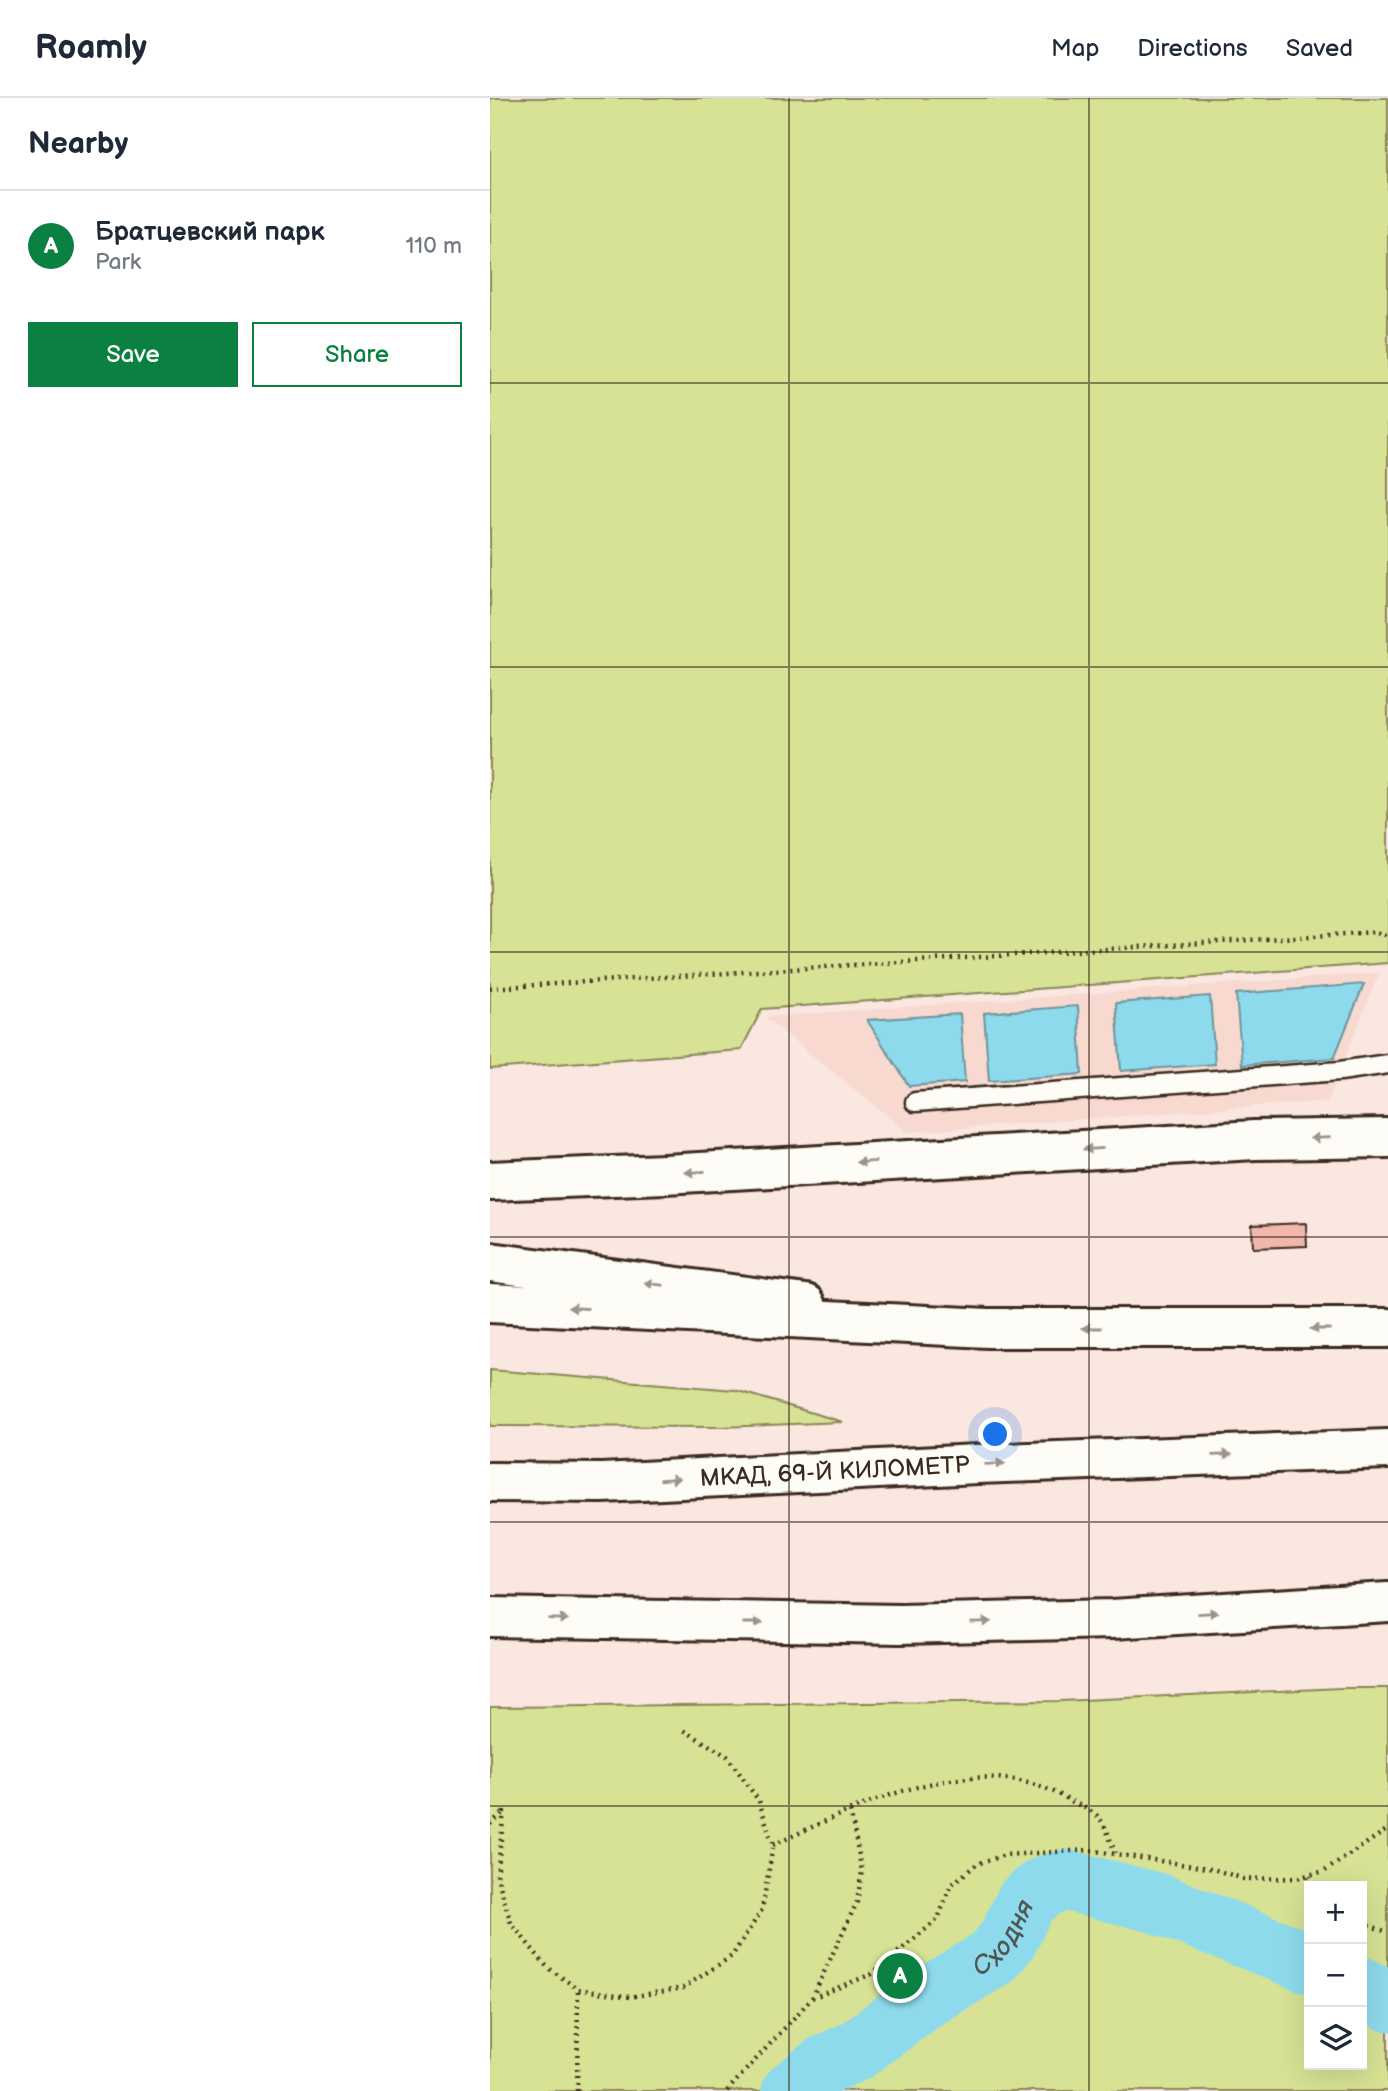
<!DOCTYPE html>
<meta charset="utf-8">
<style>
body{margin:0;font-family:"Balsamiq Sans",sans-serif;background:#f2f2f3;color:#1f2937}
.controls{position:absolute;right:21px;bottom:21px;display:grid;overflow:hidden;border-radius:0px;box-shadow:0 7px 28px #0002}
.controls button{width:63px;height:63px;display:grid;place-items:center;padding:0;border:0;border-bottom:2px solid #e0e1e3;background:#fff;color:#1f2937;font:35px sans-serif}
.you{position:absolute;left:506px;top:1337px;width:24px;height:24px;margin:-18px;border:5px solid #fff;border-radius:50%;background:#1a73e8;box-shadow:0 0 0 10px #1a73e833}
.badge{display:grid;place-items:center;width:46px;height:46px;border-radius:50%;background:#0b8043;color:#fff;font-size:23px;font-weight:700}
.pin{position:absolute;translate:-50% -50%;border:4px solid #fff;box-shadow:0 2px 7px #0006}
.list{margin:0;padding:0;list-style:none}
h2{display:flex;justify-content:space-between;align-items:center;height:91px;margin:0;padding:0 28px;font-size:30px}
h2 small{font-size:23px;font-weight:400;color:#747a83}
.list li{display:grid;grid-template-columns:46px 1fr auto;gap:21px;align-items:center;box-sizing:border-box;height:112px;padding:0 28px;border-top:2px solid #e0e1e3}
.list b{display:block;font-size:26px;white-space:nowrap}
.list p{margin:0;font-size:23px;white-space:nowrap;color:#747a83}
.list em{font-size:23px;font-style:normal;color:#747a83}
.actions{display:flex;gap:14px;padding:21px 28px}
.actions a{flex:1;padding:16px 0;border:2px solid #0b8043;border-radius:0px;text-align:center;font-size:24px;color:#0b8043}
.actions .main{background:#0b8043;color:#fff}
.icon{flex:none;width:38px;height:38px;fill:none;stroke:currentColor;stroke-width:2;stroke-linecap:round;stroke-linejoin:round}
.map{position:relative;flex:none;width:898px;height:1993px;overflow:hidden}
header{display:flex;align-items:center;gap:42px;box-sizing:border-box;height:98px;padding:0 35px;background:#fff;border-bottom:2px solid #e0e1e3}
header strong{font-size:33px}
nav{display:flex;gap:38px;margin-inline-start:auto;font-size:24px}
main{display:flex}
aside{flex:1;background:#fff}
.map>svg:first-child{display:block}
.built{fill:#f7d9d0}
.green{fill:#d7e294;stroke:#898659;stroke-width:2;fill-rule:evenodd}
.water{fill:#8edaed;stroke:#6d949a;stroke-width:2}
.lines{fill:none;stroke-linecap:round;stroke-linejoin:round}
.river{stroke:#8edaed;stroke-width:61}
.building{fill:#f1b7ac;stroke:#3b2a1e;stroke-width:2}
.service-casing{stroke:#3b2a1e;stroke-width:23}
.primary-casing{stroke:#3b2a1e;stroke-width:44}
.trunk-casing{stroke:#3b2a1e;stroke-width:44}
.path{stroke:#3b2a1e;stroke-width:4.5;stroke-dasharray:2 5;stroke-linecap:butt}
.service{stroke:#fdfcf7;stroke-width:18}
.primary{stroke:#fdfcf7;stroke-width:38}
.trunk{stroke:#fdfcf7;stroke-width:38}
.oneway{fill:#9c938a}
.grid{fill:none;stroke:#3b2a1e;stroke-width:2;stroke-opacity:0.55}
.labels{text-anchor:middle;stroke-width:7;stroke-linejoin:round;paint-order:stroke}
.street-label{font-size:24px;fill:#3b2a1e;stroke:#fdfcf7}
.water-label{font-size:26px;font-style:italic;fill:#505652;stroke:#fdfcf7}
</style>
<header>
<strong>Roamly</strong>
<nav><a>Map</a><a>Directions</a><a>Saved</a></nav>
</header>
<main>
<aside>
<h2>Nearby<small></small></h2>
<ul class="list">
<li><span class="badge">A</span><div><b>Братцевский парк</b><p>Park</p></div><em>110 m</em></li>
</ul>
<div class="actions"><a class="main">Save</a><a>Share</a></div>
</aside>
<div class="map">
<svg width="898" height="1993" viewBox="0 0 898 1993">
<rect width="100%" height="100%" fill="#f9e7e0"/>
<filter id="ink" filterUnits="userSpaceOnUse"><feTurbulence type="fractalNoise" baseFrequency=".0143" numOctaves="2"/><feDisplacementMap in="SourceGraphic" scale="14" xChannelSelector="R" yChannelSelector="G"/><feConvolveMatrix kernelMatrix="1 2 1 2 8 2 1 2 1" color-interpolation-filters="sRGB"/></filter>
<g filter="url(#ink)">
<!-- built -->
<path class="built" d="M889 875 838 1003 418 1034 275 919Z"/>
<!-- green -->
<path class="green" d="M0 0H898V865L272 911 251 952 0 971Z
M0 1272 245 1292 353 1324 230 1329 0 1328Z
M851 1590H898V1993H0V1609L571 1603ZM819 1788H872V1967H819Z"/>
<!-- water -->
<path class="water" d="M874 886 844 960 752 967 746 896Z
M720 898 725 966 631 973 626 905Z
M588 908 592 976 499 983 494 915Z
M470 916 475 984 419 988 377 922Z"/>
<g class="lines">
<!-- river -->
<g class="river">
<path d="M872 1889 898 1903"/>
<path id="s1" d="M302 1993 335 1967 365 1953 438 1899 503 1860 518 1841 536 1803 555 1788 576 1782 667 1805 819 1865"/>
</g>
</g>
<!-- building -->
<path class="building" d="M816 1125 817 1148 763 1150 762 1127Z"/>
<g class="lines">
<!-- service casing -->
<g class="service-casing">
<path id="service" d="M425 1004 850 973 898 966"/>
</g>
<!-- primary casing -->
<g class="primary-casing">
<path id="primary" d="M0 1083 175 1076 765 1042 898 1040
M0 1164 316 1206
M0 1519 410 1526 622 1521 898 1504"/>
</g>
<!-- trunk casing -->
<g class="trunk-casing">
<g id="trunk">
<path d="M0 1205 498 1230H898"/>
<path id="s2" d="M0 1384 112 1385 487 1366 898 1351"/>
</g>
</g>
<!-- path -->
<path class="path" d="M0 890 886 834 898 838
M14 1713 7 1778 21 1825 57 1869 88 1891 140 1899 193 1890 242 1858 272 1812 283 1747 269 1703 237 1658 192 1631
M0 1726 14 1714
M283 1747C373 1706 487 1645 583 1704 591 1708 605 1714 610 1721 617 1729 621 1745 625 1755
M819 1778 822 1788
M872 1825 898 1834
M322 1900 382 1876 448 1821 461 1787 487 1766 515 1757 599 1752 723 1771 754 1781 806 1780 835 1773 898 1731
M87 1993 88 1891
M237 1993 322 1900 367 1804 372 1773 360 1712"/>
<!-- service -->
<use href="#service" class="service"/>
<!-- primary -->
<use href="#primary" class="primary"/>
<!-- trunk -->
<use href="#trunk" class="trunk"/>
</g>
<!-- one-way arrows -->
<defs><path id="oneway-solid" d="M-6-.8H1V-3.2L6.5 0L1 3.2V.8H-6Z" transform="scale(1.75)"/></defs>
<g class="oneway">
<use href="#oneway-solid" transform="translate(830 1040) rotate(178)"/>
<use href="#oneway-solid" transform="translate(603 1051) rotate(177)"/>
<use href="#oneway-solid" transform="translate(376 1064) rotate(177)"/>
<use href="#oneway-solid" transform="translate(205 1074) rotate(177)"/>
<use href="#oneway-solid" transform="translate(164 1186) rotate(-173)"/>
<use href="#oneway-solid" transform="translate(88 1210) rotate(-177)"/>
<use href="#oneway-solid" transform="translate(602 1230) rotate(-180)"/>
<use href="#oneway-solid" transform="translate(830 1231) rotate(-180)"/>
<use href="#oneway-solid" transform="translate(732 1357) rotate(-2)"/>
<use href="#oneway-solid" transform="translate(505 1366) rotate(-2)"/>
<use href="#oneway-solid" transform="translate(180 1381) rotate(-4)"/>
<use href="#oneway-solid" transform="translate(718 1515) rotate(-3)"/>
<use href="#oneway-solid" transform="translate(68 1521) rotate(2)"/>
<use href="#oneway-solid" transform="translate(491 1524) rotate(-1)"/>
<use href="#oneway-solid" transform="translate(263 1525)"/>
</g>
</g>
<!-- grid -->
<path class="grid" d="M299 0V1993M599 0V1993M0 285H898M0 569H898M0 854H898M0 1139H898M0 1424H898M0 1708H898"/>
<g class="labels">
<!-- street labels -->
<g class="street-label">
<text dy="8" stroke="none"><textPath href="#s2" startOffset="345">МКАД, 69-Й КИЛОМЕТР</textPath></text>
</g>
<!-- water labels -->
<g class="water-label">
<text dy="9" stroke="none"><textPath href="#s1" startOffset="264">Сходня</textPath></text>
</g>
</g>
</svg>
<div class="controls">
<button>+</button>
<button>−</button>
<button><svg class="icon" aria-label="layers" viewBox="0 0 24 24"><path d="M12 4l9 5-9 5-9-5zM3 14l9 5 9-5"/></svg></button>
</div>
<div class="you"></div>
<div class="pin badge" style="left:410px;top:1878px">A</div>
</div>
</main>
